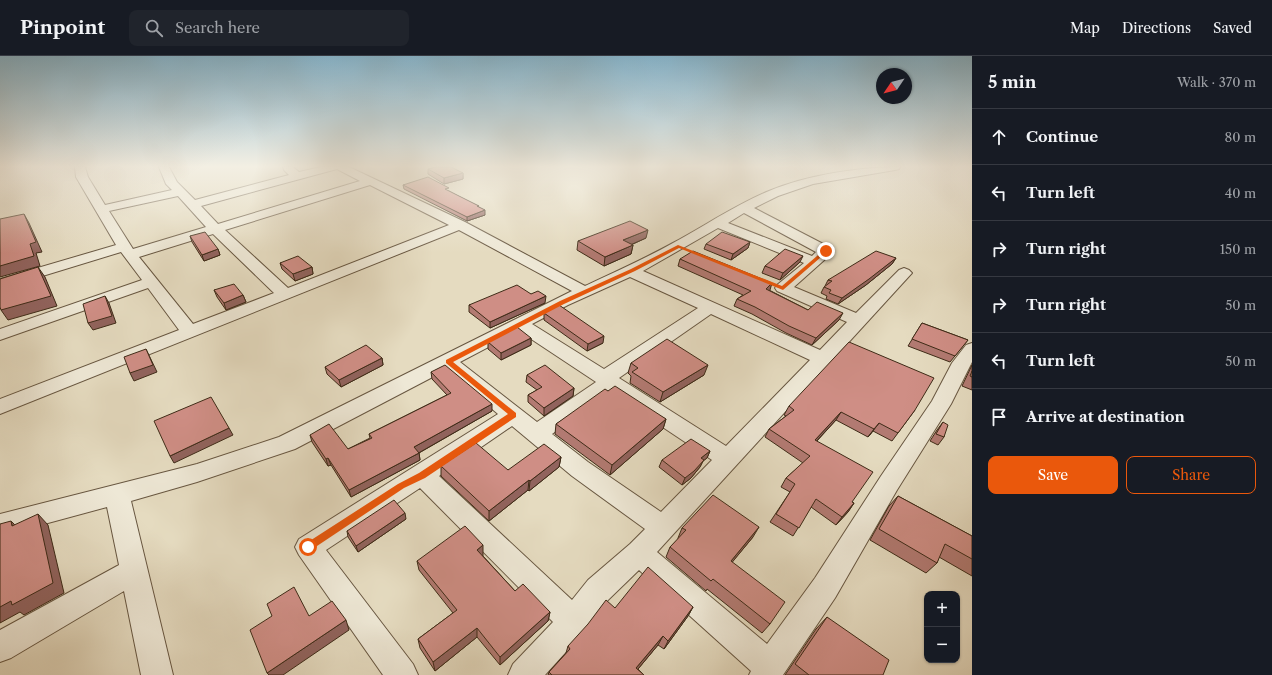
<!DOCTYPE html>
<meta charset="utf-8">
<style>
body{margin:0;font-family:"Libre Caslon Text",serif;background:#20242c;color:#f1f3f6}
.controls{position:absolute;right:12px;bottom:12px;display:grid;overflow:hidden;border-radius:8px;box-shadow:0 1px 3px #0004}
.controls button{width:36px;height:36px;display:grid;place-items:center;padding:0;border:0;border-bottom:1px solid #363941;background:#171b24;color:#f1f3f6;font:20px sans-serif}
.compass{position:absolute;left:876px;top:12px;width:36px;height:36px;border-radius:50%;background:#171b24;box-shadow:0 1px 3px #0004;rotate:235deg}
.stop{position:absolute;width:12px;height:12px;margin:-9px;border:3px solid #ea580c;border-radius:50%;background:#fff}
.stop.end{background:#ea580c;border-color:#fff;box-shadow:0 1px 4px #0008}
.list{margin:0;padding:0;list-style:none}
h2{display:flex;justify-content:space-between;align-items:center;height:52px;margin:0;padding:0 16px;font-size:17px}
h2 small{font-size:13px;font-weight:400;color:#9ea1a6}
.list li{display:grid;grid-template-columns:26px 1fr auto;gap:12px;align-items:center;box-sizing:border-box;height:56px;padding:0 16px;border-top:1px solid #363941}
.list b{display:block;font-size:15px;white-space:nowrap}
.list em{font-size:13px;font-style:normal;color:#9ea1a6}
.actions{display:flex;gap:8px;padding:12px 16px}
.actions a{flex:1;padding:9px 0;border:1px solid #ea580c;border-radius:8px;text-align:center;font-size:14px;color:#ea580c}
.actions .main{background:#ea580c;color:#fff}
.icon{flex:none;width:22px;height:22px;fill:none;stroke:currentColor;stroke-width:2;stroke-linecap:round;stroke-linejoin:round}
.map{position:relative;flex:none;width:972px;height:619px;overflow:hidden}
header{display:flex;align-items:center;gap:24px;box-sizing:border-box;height:56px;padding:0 20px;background:#171b24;border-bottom:1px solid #363941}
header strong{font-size:19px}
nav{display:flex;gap:22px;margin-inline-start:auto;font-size:14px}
.search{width:280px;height:36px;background:#20242c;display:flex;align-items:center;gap:10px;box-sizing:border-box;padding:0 14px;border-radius:8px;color:#9ea1a6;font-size:15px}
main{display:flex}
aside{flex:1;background:#171b24}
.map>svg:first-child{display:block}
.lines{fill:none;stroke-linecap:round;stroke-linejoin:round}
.street-casing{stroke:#685741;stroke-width:2}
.street{fill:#eee8d6;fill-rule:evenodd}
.wall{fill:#b27a72;stroke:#3e2b17}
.shaded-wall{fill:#91635d;stroke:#3e2b17}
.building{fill:#cf8e85;stroke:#3e2b17}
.route{fill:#ea580c}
</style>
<header>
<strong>Pinpoint</strong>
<div class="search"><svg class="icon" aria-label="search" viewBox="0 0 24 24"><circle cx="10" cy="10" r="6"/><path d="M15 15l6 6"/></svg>Search here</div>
<nav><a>Map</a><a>Directions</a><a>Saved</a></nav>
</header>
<main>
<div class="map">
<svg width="972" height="619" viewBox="0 0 972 619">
<rect width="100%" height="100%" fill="#e5dbc0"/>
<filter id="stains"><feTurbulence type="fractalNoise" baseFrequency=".005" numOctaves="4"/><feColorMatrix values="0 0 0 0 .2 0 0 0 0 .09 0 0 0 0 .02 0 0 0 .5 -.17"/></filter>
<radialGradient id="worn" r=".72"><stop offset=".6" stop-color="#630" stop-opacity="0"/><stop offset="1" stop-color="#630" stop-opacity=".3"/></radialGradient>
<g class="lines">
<!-- street casing -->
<g class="street-casing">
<path id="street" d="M75 111H85L88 121 105 149 172 134 166 128 159 111H169L177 126 195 144 289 119 284 114 283 111H293L299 116 321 111H349L465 166 585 230C615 216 644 203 673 187 705 170 735 149 769 135 807 119 860 111 900 111L899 113 895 114 813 128 778 140 754 152 831 192 833 195 831 198 794 231 856 257 899 214 904 212 909 214 912 217 657 496 767 588 815 522 881 420 932 345 952 307 966 289 972 287V306L951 348 897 434 835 542 783 619H749L751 615 639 514 608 544 584 576 545 619H508L513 608 553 566 420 432 326 494 413 608 418 619H383L299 499 295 491 299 483 498 358 446 314 295 393 197 426 131 445 173 619H141L124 535 11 602 0 606V574L119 509 107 451 0 480V458L197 408 279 381 572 235 459 174 0 358V343L179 274 148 232 0 284V273L142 224 121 196 0 233V223L116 189 76 121ZM337 113 360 125 218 168 201 150ZM370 129 449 169 288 232 225 174ZM178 140 206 171 133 193 109 155ZM744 157 816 196 812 200 728 167ZM718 172 804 207 777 229 775 232 777 235 847 266 820 294 643 215ZM213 178 274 237 193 268 139 201ZM630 221 698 252 604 313 532 268 568 249ZM711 258 810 304 726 390 619 322ZM519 275 596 326 537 366 460 306ZM610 336 712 404 661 456 588 406 552 378ZM512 370 572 420 645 473 630 488 588 524 572 544 439 420Z"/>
</g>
<!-- street -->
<use href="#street" class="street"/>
</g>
<!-- wall -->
<path class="wall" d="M428 113 463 117V123L444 128 428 118Z
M403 129 449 135 479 151 485 159 467 165 404 133Z
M190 180 218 193 220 199 204 205 192 186Z
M646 182 631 189H633L631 198 604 210 577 194 578 185Z
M750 186 748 192 731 204 704 193 706 188Z
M896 202 892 208 866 229 838 248 826 243 827 240 821 237 824 231 825 230 828 224Z
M680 203 772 227 769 234 808 254 839 264 812 289 786 277 752 258 734 250 737 243 743 239 678 210Z
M800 206 780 224 762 217 765 210Z
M280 207 312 211 313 218 295 225 282 213Z
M214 234 243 239 246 246 226 254 217 241Z
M531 238 545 247 490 272 469 256V249Z
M544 257 603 287 587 295 544 264Z
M922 267 968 284 950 306 908 290Z
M531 282V289L501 304 488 293V286Z
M382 302 383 309 341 331 327 318 325 311Z
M631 307 704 319 660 346 630 327 631 320 628 317Z
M972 309V334L962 330Z
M431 316 492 355 419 397 420 404 351 441 331 409 328 410 312 386 310 379 348 393 370 382 369 378 447 339 432 323Z
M527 319 574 332 573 340 544 360 528 346V339L537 334 526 326Z
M608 335 666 363 663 373 610 419 555 378 556 368Z
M789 350 915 354 892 385 873 375 868 381 836 364 817 385 852 446 854 447 848 456 836 469 811 451 793 480 770 466 790 436 781 431 786 422 803 407 765 381 769 373 786 360 784 359Z
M943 366 944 381 938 389 930 385 937 374Z
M710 395 707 402 703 405 700 411 691 422 682 429 659 411 662 404Z
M561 401 559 411 529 435 528 434 489 465 441 420V410L508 414Z
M898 440 972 480V520L939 501 937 507 926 517 870 484 889 450Z
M406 463 358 496 348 481 347 475Z
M682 472 753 481 732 506 770 568 762 577 707 533 706 535 666 501 670 491 678 483V482Z
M483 499V500L515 535 550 556 548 565 500 609 477 581 435 615 420 592 418 583 453 557 419 514 417 505Z
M693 551 688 560 664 593 658 589 638 613 644 619H548L549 616 566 597 568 590Z
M827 561 883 619H785L816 573Z"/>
<!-- shaded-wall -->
<path class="shaded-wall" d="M463 117V123L444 128V122Z
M485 154V159L467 165V161Z
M24 158 29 167 42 196 36 197 40 210 0 221V210L30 188Z
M648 174 646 182 621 193 623 184Z
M750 186 748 192 731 204 733 198Z
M633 189 631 198 604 210 605 201Z
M218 193 220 199 204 205 202 199Z
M803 200 800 206 780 224 783 217Z
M896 202 892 208 866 229 838 248 842 242Z
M38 211 45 221 57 250 8 264 1 254Z
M312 211 313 218 295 225 293 218Z
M772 227 770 234 763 240 766 233Z
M243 239 246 246 226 254 224 247Z
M105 240 109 247 116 267 93 274 88 267Z
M546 240 545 247 490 272V266Z
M843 257 839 264 812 289 816 282Z
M604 280 603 287 587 295 588 288Z
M531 282V289L501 304V297Z
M146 293 157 316 134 325 130 317Z
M382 302 383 309 341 331 339 324Z
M708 309 704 319 660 346 663 336Z
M574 332 573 340 544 360V352Z
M492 348V355L415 399 414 391Z
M841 356 836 364 810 392 815 384Z
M666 363 663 373 610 419 612 409Z
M879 367 873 375 868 381 874 373Z
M229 372 233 379 174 407 170 400Z
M710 395 707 402 703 405 700 411 691 422 682 429 685 422 701 402Z
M419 397 420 404 351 441 349 434Z
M561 401 559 411 529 435 530 425Z
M328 402 331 409 328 410 326 403Z
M529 424 528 434 489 465V455Z
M854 447 848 456 836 469 842 461Z
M405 457 406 463 358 496 356 490Z
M38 458 48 469 64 537 24 559 20 556 0 567V551Z
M11 465 22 476 12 470Z
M759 471 753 481 725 515 731 505Z
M483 489V499L478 504 477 494Z
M693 551 688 560 664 593 668 585Z
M550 556 548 565 500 609V601Z
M346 564 349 574 283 619H269L267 617Z
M477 572V581L435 615 433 606Z
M663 580 658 589 633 619 636 612Z"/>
<!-- building -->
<path class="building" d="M436 111H451L463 117 444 122 428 113Z
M428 121 449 132 445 133 479 150H477L485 154 467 161 403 129Z
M24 158 36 186 30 188 34 200 0 210V163Z
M630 165 648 174 623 184 633 189 605 201 578 185Z
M205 176 218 193 202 199 190 180Z
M722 176 750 186 733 198 706 188Z
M785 193 803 200 783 217 765 210Z
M693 195 772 227 766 233 808 254 817 246 843 257 816 282 789 270 755 251 737 243 751 235 680 203Z
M876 195 896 202 869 223 842 242 829 237 831 234 824 231 832 225 828 224Z
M298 200 312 211 293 218 280 207Z
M38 211 51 240 1 254 0 251V223Z
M234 228 243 239 224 247 214 234Z
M517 229 531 238 538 235 546 240 490 266 469 249Z
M105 240 112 260 88 267 83 248Z
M559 249 604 280 588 288 544 257Z
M922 267 968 284 955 300 912 283Z
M517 271 531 282 501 297 488 286Z
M667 283 708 309 663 336 632 316 638 312 631 307Z
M849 286 934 322 915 354 898 377 879 367 874 373 841 356 815 384 873 416 852 446 854 447 842 461 816 443 799 472 776 458 795 428 786 422 810 400 769 373 794 354 789 350Z
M366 289 382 302 339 324 325 311Z
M146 293 153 309 130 317 124 301Z
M445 309 492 348 414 391 419 397 349 434 328 402 326 403 310 379 329 368 348 393 372 382 369 378 451 337 431 316Z
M545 309 574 332 544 352 528 339 542 331 527 319Z
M972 315V321L970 320Z
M615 330 666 363 612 409 556 368 605 333 608 335Z
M211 341 229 372 170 400 154 365Z
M943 366 948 369 944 381 936 378Z
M691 383 710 395 701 402 704 404 694 415 685 422 662 404Z
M476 387 508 414 544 388 561 401 530 425 529 424 489 455 441 410Z
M713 439 759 471 731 505 785 546 770 568 713 523 711 525 670 491 686 474 682 472Z
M898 440 972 480V503L945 488 937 507 879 473Z
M394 444 405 457 356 490 347 475Z
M38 458 53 527 12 549 11 545 0 551V468L11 465 12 470Z
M465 470 483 489 477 494 515 535 523 528 550 556 500 601 477 572 433 606 418 583 457 554 417 505Z
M648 511 693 551 668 585 663 580 636 612 644 619H552L549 616 570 593 568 590 588 568 606 544 615 552Z
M294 531 309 560 332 545 346 564 267 617 250 574 272 560 267 548Z
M827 561 889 604 883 619H809L795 608Z"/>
<!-- sky -->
<linearGradient id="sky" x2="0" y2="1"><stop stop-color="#87b7d0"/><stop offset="0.56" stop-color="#f3efe3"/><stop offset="1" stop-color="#f3efe3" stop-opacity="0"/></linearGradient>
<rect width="972" height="197" fill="url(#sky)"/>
<!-- route -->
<path class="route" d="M678 189 782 230 824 194 828 195 783 234 679 192 635 215 564 248 453 306 516 357V361L425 422 404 432 311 494 308 495 305 494 304 491 305 488 398 428 419 417 508 358 446 307V304L560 245 631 213Z"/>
<rect width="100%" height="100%" filter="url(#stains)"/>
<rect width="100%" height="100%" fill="url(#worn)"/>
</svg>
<div class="controls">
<button>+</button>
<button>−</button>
</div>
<svg class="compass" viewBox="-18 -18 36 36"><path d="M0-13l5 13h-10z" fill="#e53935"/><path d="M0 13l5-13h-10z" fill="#9ea1a6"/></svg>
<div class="stop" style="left:308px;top:491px"></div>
<div class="stop end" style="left:826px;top:195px"></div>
</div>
<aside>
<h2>5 min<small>Walk · 370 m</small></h2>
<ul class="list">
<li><svg class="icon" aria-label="ahead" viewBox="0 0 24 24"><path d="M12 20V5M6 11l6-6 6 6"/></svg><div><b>Continue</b></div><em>80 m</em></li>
<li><svg class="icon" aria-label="left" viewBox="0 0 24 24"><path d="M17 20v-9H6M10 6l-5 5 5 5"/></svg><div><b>Turn left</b></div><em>40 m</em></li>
<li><svg class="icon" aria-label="right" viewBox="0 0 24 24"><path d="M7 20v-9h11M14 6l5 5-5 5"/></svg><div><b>Turn right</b></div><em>150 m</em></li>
<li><svg class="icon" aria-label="right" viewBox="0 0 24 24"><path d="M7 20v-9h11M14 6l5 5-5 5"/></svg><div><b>Turn right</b></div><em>50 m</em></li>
<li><svg class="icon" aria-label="left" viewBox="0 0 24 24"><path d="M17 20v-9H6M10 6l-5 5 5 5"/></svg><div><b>Turn left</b></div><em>50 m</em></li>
<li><svg class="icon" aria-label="arrive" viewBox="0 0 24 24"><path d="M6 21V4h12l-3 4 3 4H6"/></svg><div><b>Arrive at destination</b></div></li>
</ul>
<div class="actions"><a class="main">Save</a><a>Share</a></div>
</aside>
</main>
